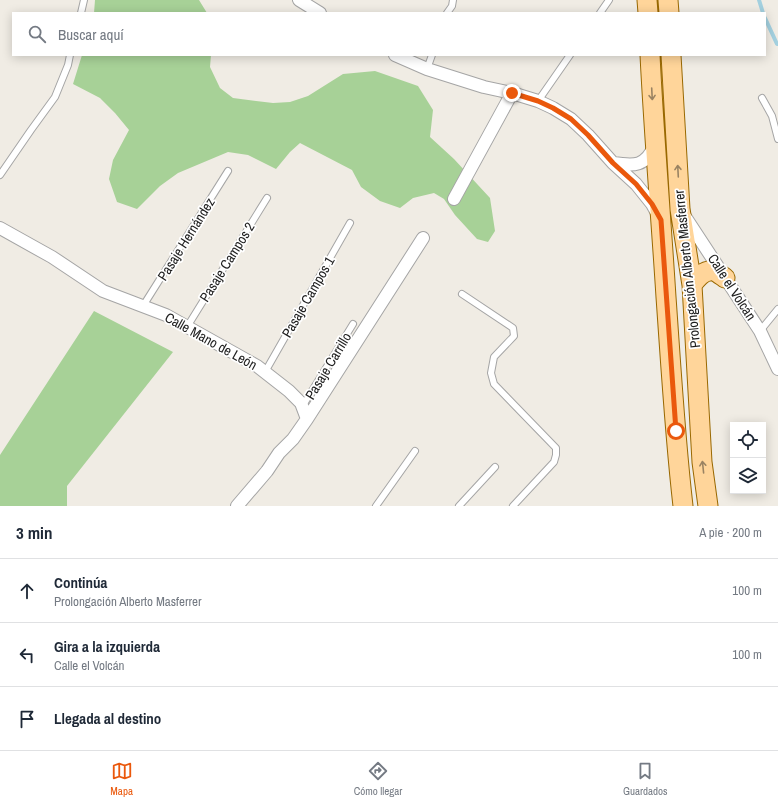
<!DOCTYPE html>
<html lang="es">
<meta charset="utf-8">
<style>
body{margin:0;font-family:"Archivo Narrow",sans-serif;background:#f2f2f3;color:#1f2937}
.controls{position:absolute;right:12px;bottom:12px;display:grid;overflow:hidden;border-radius:0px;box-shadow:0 2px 10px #0003}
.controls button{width:36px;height:36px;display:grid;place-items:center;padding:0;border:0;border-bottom:1px solid #e0e1e3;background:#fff;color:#1f2937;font:20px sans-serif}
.stop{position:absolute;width:12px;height:12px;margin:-9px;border:3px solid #ea580c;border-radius:50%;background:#fff}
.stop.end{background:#ea580c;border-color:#fff;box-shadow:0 1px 4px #0008}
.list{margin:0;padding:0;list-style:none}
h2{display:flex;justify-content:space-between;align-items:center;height:52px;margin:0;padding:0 16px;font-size:17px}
h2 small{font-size:13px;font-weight:400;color:#747a83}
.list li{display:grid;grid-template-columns:26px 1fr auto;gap:12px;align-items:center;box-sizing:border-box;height:64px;padding:0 16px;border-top:1px solid #e0e1e3}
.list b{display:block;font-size:15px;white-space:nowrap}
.list p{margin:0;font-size:13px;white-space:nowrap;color:#747a83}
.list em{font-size:13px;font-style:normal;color:#747a83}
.icon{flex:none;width:22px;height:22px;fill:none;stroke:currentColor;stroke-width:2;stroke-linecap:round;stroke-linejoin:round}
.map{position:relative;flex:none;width:778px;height:506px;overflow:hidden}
.search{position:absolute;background:#fff;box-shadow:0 2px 10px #0003;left:12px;right:12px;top:12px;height:44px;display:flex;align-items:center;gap:10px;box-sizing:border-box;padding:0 14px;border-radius:0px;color:#747a83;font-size:15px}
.sheet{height:244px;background:#fff}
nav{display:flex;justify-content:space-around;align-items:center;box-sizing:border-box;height:56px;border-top:1px solid #e0e1e3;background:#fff;font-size:11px;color:#747a83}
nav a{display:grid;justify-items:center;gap:2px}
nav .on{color:#ea580c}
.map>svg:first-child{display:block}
.forest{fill:#a7d197}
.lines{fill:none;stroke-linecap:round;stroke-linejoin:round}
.stream{stroke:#a3d0df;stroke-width:4}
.lane-casing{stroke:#a5a5a5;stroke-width:8}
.street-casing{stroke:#a5a5a5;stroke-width:14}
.primary-casing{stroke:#996800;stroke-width:21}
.lane{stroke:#fff;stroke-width:6}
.street{stroke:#fff;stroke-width:12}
.primary{stroke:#ffd59a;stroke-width:19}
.oneway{stroke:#9a8362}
.route{stroke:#ea580c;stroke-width:5}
.labels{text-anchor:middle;stroke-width:3.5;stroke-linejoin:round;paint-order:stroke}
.street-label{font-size:14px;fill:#1e1e1e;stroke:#fff}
</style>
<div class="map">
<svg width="778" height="506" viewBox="0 0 778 506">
<rect width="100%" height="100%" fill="#f0ece4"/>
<!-- forest -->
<path class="forest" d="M95 0H199L207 13H94Z
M82 55H211L210 67 220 88 233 98 273 103 290 102 308 96 343 74 375 71 418 86 433 110 430 137 454 159 490 198 495 231 488 242 477 239 455 215 444 199 434 193 413 198 400 208 380 201 361 187 352 170 300 143 290 152 276 169 248 155 228 152 178 173 160 186 137 209 117 202 109 179 113 160 129 130 115 113 100 98 73 84Z
M94 311 173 352 67 486V506H0V455Z"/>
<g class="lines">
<!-- stream -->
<path class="stream" d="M759 0 763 13
M765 18 777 44H778"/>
<!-- lane casing -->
<g class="lane-casing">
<path id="lane" d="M81 13 84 0
M447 13 452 6 453 0
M600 13 609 0
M427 69 432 55
M762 98 772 116 778 139
M538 101 570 55
M0 175 31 130 55 97 68 65 70 55
M462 294 513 328 514 336 494 357 491 373 494 384 556 448V455L554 462 513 506
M143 306 228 171
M187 327 267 198
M760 331 778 309
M265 372 350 223
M302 407 353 324
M376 506 415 451
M459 506 495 467"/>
</g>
<!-- street casing -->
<g class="street-casing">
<path id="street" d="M299 0 320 13
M395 55 427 69 484 87 512 93 538 101 553 108 571 119 588 135 613 163 636 184 652 204 658 215
M613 163C635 166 645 167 655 145
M454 199 512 93
M684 215 760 331 778 369
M0 228 52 257 103 291 166 315 257 366 289 391 301 403 307 419 293 439 279 453 267 471 237 506
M307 419 423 238"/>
</g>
<!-- primary casing -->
<g class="primary-casing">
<path id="primary" d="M647 0 648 13
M668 0 669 13
M650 55C654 136 661 217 666 297 671 367 675 437 683 506
M671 55 680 209 692 285 702 462 708 506
M692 285C697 278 704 269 714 271 717 272 722 276 725 278"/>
</g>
<!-- lane -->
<use href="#lane" class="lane"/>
<!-- street -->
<use href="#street" class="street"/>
<!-- primary -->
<use href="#primary" class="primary"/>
</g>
<!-- one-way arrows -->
<defs><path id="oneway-shaft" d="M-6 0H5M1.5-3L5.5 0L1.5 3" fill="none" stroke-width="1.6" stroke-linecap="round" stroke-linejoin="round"/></defs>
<g class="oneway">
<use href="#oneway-shaft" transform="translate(652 94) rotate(87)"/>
<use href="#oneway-shaft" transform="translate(678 171) rotate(-93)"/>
<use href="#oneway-shaft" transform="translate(703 467) rotate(-96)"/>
</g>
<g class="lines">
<!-- route -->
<path class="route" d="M512 93 538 101 553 108 571 119 588 135 613 163 636 184 652 204 661 220 676 431"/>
</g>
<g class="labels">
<!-- street labels -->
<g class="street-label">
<text transform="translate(186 239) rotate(-58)" y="5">Pasaje Hernández</text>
<text transform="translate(227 262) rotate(-58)" y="5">Pasaje Campos 2</text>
<text transform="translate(687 269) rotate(-96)" y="5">Prolongación Alberto Masferrer</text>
<text transform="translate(732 287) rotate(57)" y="5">Calle el Volcán</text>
<text transform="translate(308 297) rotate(-60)" y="5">Pasaje Campos 1</text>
<text transform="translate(211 341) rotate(29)" y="5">Calle Mano de León</text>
<text transform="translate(328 366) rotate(-59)" y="5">Pasaje Carrillo</text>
</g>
</g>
</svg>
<div class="controls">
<button><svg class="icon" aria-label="locate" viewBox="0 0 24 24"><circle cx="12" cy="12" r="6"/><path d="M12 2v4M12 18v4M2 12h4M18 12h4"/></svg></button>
<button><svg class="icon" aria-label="layers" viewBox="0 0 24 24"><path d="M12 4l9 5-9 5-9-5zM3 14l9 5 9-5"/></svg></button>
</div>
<div class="stop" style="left:676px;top:431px"></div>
<div class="stop end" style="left:512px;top:93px"></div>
<div class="search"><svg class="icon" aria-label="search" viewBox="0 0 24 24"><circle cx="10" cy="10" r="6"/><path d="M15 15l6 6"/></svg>Buscar aquí</div>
</div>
<section class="sheet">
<h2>3 min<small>A pie · 200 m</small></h2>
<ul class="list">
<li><svg class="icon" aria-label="ahead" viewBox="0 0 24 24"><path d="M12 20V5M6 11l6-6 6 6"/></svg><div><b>Continúa</b><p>Prolongación Alberto Masferrer</p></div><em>100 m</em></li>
<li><svg class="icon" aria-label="left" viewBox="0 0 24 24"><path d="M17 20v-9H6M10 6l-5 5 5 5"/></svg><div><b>Gira a la izquierda</b><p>Calle el Volcán</p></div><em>100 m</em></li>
<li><svg class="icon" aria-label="arrive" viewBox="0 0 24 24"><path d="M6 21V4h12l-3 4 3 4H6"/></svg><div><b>Llegada al destino</b></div></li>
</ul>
</section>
<nav>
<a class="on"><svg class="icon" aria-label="map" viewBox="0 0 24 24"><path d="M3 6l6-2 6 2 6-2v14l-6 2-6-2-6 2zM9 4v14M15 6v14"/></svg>Mapa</a>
<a><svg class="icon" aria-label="directions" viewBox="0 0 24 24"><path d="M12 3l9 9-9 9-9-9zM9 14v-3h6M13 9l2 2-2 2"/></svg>Cómo llegar</a>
<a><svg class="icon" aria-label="saved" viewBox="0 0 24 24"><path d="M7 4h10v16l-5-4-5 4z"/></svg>Guardados</a>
</nav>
